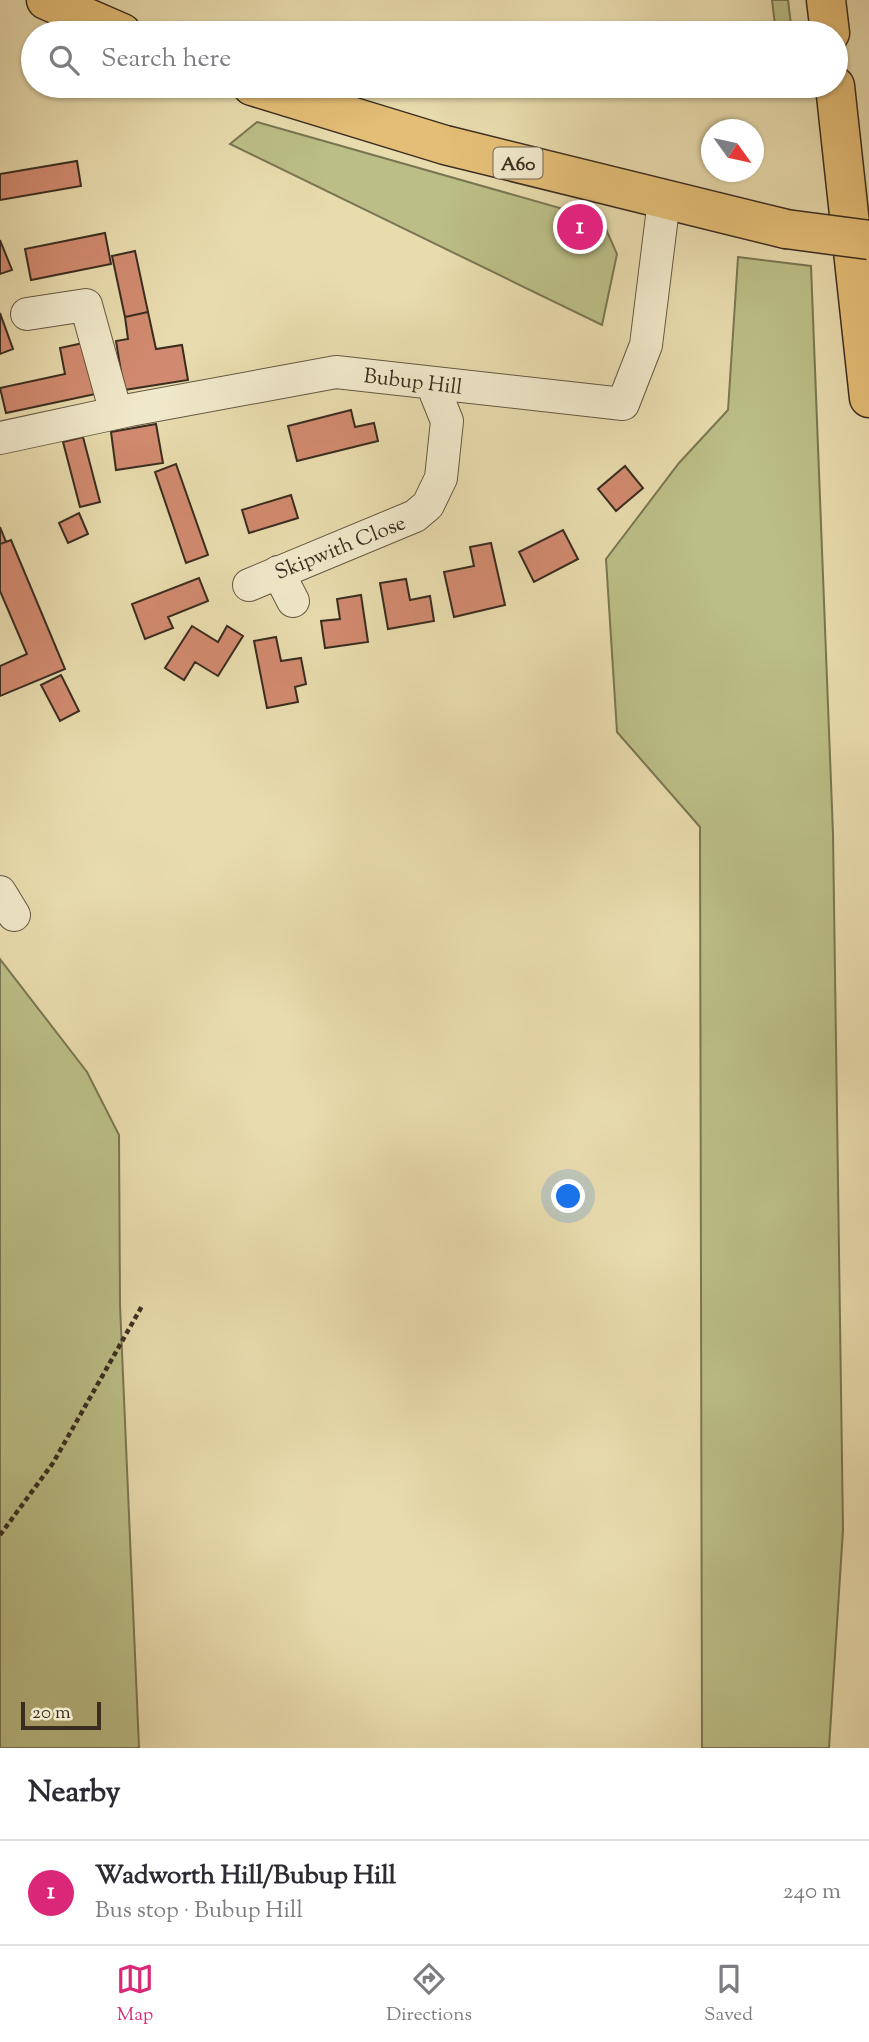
<!DOCTYPE html>
<meta charset="utf-8">
<style>
body{margin:0;font-family:"Sorts Mill Goudy",serif;background:#f7f7f7;color:#2b2b33}
.compass{position:absolute;left:701px;top:119px;width:63px;height:63px;border-radius:50%;background:#fff;box-shadow:0 2px 5px #0004;rotate:123deg}
.scale{position:absolute;left:21px;bottom:18px;width:80px;box-sizing:border-box;padding-left:7px;border:4px solid #3a2d20;border-top:0;font-size:19px;line-height:24px;white-space:nowrap;color:#3a2d20;-webkit-text-stroke:5px #f0e8ca;paint-order:stroke}
.you{position:absolute;left:569px;top:1197px;width:24px;height:24px;margin:-18px;border:5px solid #fff;border-radius:50%;background:#1a73e8;box-shadow:0 0 0 10px #1a73e833}
.badge{display:grid;place-items:center;width:46px;height:46px;border-radius:50%;background:#db2777;color:#fff;font-size:23px;font-weight:700}
.pin{position:absolute;translate:-50% -50%;border:4px solid #fff;box-shadow:0 2px 7px #0006}
.list{margin:0;padding:0;list-style:none}
h2{display:flex;justify-content:space-between;align-items:center;height:91px;margin:0;padding:0 28px;font-size:30px}
h2 small{font-size:23px;font-weight:400;color:#7c7c81}
.list li{display:grid;grid-template-columns:46px 1fr auto;gap:21px;align-items:center;box-sizing:border-box;height:105px;padding:0 28px;border-top:2px solid #e1e1e2}
.list b{display:block;font-size:26px;white-space:nowrap}
.list p{margin:0;font-size:23px;white-space:nowrap;color:#7c7c81}
.list em{font-size:23px;font-style:normal;color:#7c7c81}
.icon{flex:none;width:38px;height:38px;fill:none;stroke:currentColor;stroke-width:2;stroke-linecap:round;stroke-linejoin:round}
.map{position:relative;flex:none;width:869px;height:1748px;overflow:hidden}
.search{position:absolute;background:#fff;box-shadow:0 2px 5px #0004;left:21px;right:21px;top:21px;height:77px;display:flex;align-items:center;gap:18px;box-sizing:border-box;padding:0 24px;border-radius:38px;color:#7c7c81;font-size:26px}
.sheet{height:196px;background:#fff}
nav{display:flex;justify-content:space-around;align-items:center;box-sizing:border-box;height:98px;border-top:2px solid #e1e1e2;background:#fff;font-size:19px;color:#7c7c81}
nav a{display:grid;justify-items:center;gap:4px}
nav .on{color:#db2777}
.map>svg:first-child{display:block}
.green{fill:#bbbe86;stroke:#7a7653;stroke-width:2}
.building{fill:#d18a6f;stroke:#3a2d20;stroke-width:2}
.lines{fill:none;stroke-linecap:round;stroke-linejoin:round}
.street-casing{stroke:#665843;stroke-width:34}
.primary-casing{stroke:#3a2d20;stroke-width:41}
.highway-casing{stroke:#3a2d20;stroke-width:41}
.path{stroke:#3a2d20;stroke-width:4.5;stroke-dasharray:5 3.5;stroke-linecap:butt}
.street{stroke:#f0e8ca;stroke-width:32}
.primary{stroke:#e4be76;stroke-width:38}
.highway{stroke:#e4be76;stroke-width:38}
.primary-bridge-casing{stroke:#3a2d20;stroke-width:41;stroke-linecap:butt}
.primary-bridge{stroke:#e4be76;stroke-width:38}
.labels{text-anchor:middle;stroke-width:5;stroke-linejoin:round;paint-order:stroke}
.shield{fill:#f0e8ca;stroke:#716553;stroke-width:2}
.shield-label{font-size:19px;font-weight:bold;fill:#3a2d20}
.street-label{font-size:21px;fill:#3a2d20;stroke:#f0e8ca}
</style>
<div class="map">
<svg width="869" height="1748" viewBox="0 0 869 1748">
<rect width="100%" height="100%" fill="#e8dbad"/>
<filter id="stains"><feTurbulence type="fractalNoise" baseFrequency=".00286" numOctaves="4"/><feColorMatrix values="0 0 0 0 .2 0 0 0 0 .09 0 0 0 0 .02 0 0 0 .5 -.17"/></filter>
<radialGradient id="worn" r=".72"><stop offset=".6" stop-color="#630" stop-opacity="0"/><stop offset="1" stop-color="#630" stop-opacity=".3"/></radialGradient>
<!-- green -->
<path class="green" d="M772 0H788L792 33H776Z
M257 122 602 220 617 254 602 325 230 144Z
M738 257 811 266 833 834 843 1530 829 1748H702L700 827 617 732 606 559 679 463 728 410Z
M0 959 87 1072 119 1135 120 1305 139 1748H0Z"/>
<!-- building -->
<path class="building" d="M77 161 81 186 0 200V174Z
M105 233 111 264 31 280 25 249Z
M0 240 12 270 0 274Z
M135 251 148 312 125 317 112 256Z
M148 312 156 349 182 345 188 380 124 390 116 341 128 339 125 317Z
M0 313 13 349 0 354Z
M88 342 100 393 6 413 0 388 65 374 60 348Z
M351 410 355 427 374 423 378 441 297 461 288 426Z
M156 424 163 463 116 470 111 432Z
M83 437 100 502 80 507 63 442Z
M176 464 208 555 186 563 155 472Z
M625 466 643 488 616 511 598 489Z
M291 495 298 518 249 533 242 510Z
M79 513 88 534 68 543 59 523Z
M0 527 6 542 0 544Z
M563 530 578 559 534 582 519 552Z
M11 540 65 669 0 696V666L27 654 0 591V544Z
M491 543 505 605 454 617 444 572 474 566 470 547Z
M199 578 208 601 168 617 173 628 145 639 132 604Z
M406 579 410 600 430 596 434 621 388 629 380 583Z
M361 595 368 642 325 648 321 621 340 619 337 599Z
M192 626 218 642 227 626 243 636 218 676 195 662 184 680 165 668Z
M276 637 281 661 301 658 306 684 295 687 298 702 267 708 254 641Z
M61 675 79 711 60 721 41 685Z"/>
<g class="lines">
<!-- street casing -->
<g class="street-casing">
<path id="street" d="M27 314 86 305 116 413
M0 438 130 410 336 372 623 404 646 345 664 200
M278 572 293 601
M249 585 415 516 428 505 441 478 447 421 432 384
M0 892 14 915"/>
</g>
<!-- primary casing -->
<g class="primary-casing">
<path id="primary" d="M46 0 122 33
M252 86 445 145 786 229"/>
</g>
<!-- highway casing -->
<g class="highway-casing">
<path id="highway" d="M826 0 830 33
M835 86 869 398"/>
</g>
<!-- path -->
<path class="path" d="M0 1535 53 1463 142 1306"/>
<!-- street -->
<use href="#street" class="street"/>
<!-- primary -->
<use href="#primary" class="primary"/>
<!-- highway -->
<use href="#highway" class="highway"/>
<!-- primary-bridge casing -->
<g class="primary-bridge-casing">
<path id="primary-bridge" d="M786 229 869 240"/>
</g>
<!-- primary-bridge -->
<use href="#primary-bridge" class="primary-bridge"/>
</g>
<g class="labels">
<!-- shield labels -->
<rect class="shield" x="493.5" y="147.5" width="49" height="31" rx="5"/>
<g class="shield-label">
<text x="518" y="170">A60</text>
</g>
<!-- street labels -->
<g class="street-label">
<text transform="translate(413 381) rotate(7)" y="7">Bubup Hill</text>
<text transform="translate(340 547) rotate(-22)" y="7">Skipwith Close</text>
</g>
</g>
<rect width="100%" height="100%" filter="url(#stains)"/>
<rect width="100%" height="100%" fill="url(#worn)"/>
</svg>
<svg class="compass" viewBox="-18 -18 36 36"><path d="M0-13l5 13h-10z" fill="#e53935"/><path d="M0 13l5-13h-10z" fill="#7c7c81"/></svg>
<div class="scale">20 m</div>
<div class="you"></div>
<div class="pin badge" style="left:580px;top:227px">1</div>
<div class="search"><svg class="icon" aria-label="search" viewBox="0 0 24 24"><circle cx="10" cy="10" r="6"/><path d="M15 15l6 6"/></svg>Search here</div>
</div>
<section class="sheet">
<h2>Nearby<small></small></h2>
<ul class="list">
<li><span class="badge">1</span><div><b>Wadworth Hill/Bubup Hill</b><p>Bus stop · Bubup Hill</p></div><em>240 m</em></li>
</ul>
</section>
<nav>
<a class="on"><svg class="icon" aria-label="map" viewBox="0 0 24 24"><path d="M3 6l6-2 6 2 6-2v14l-6 2-6-2-6 2zM9 4v14M15 6v14"/></svg>Map</a>
<a><svg class="icon" aria-label="directions" viewBox="0 0 24 24"><path d="M12 3l9 9-9 9-9-9zM9 14v-3h6M13 9l2 2-2 2"/></svg>Directions</a>
<a><svg class="icon" aria-label="saved" viewBox="0 0 24 24"><path d="M7 4h10v16l-5-4-5 4z"/></svg>Saved</a>
</nav>
